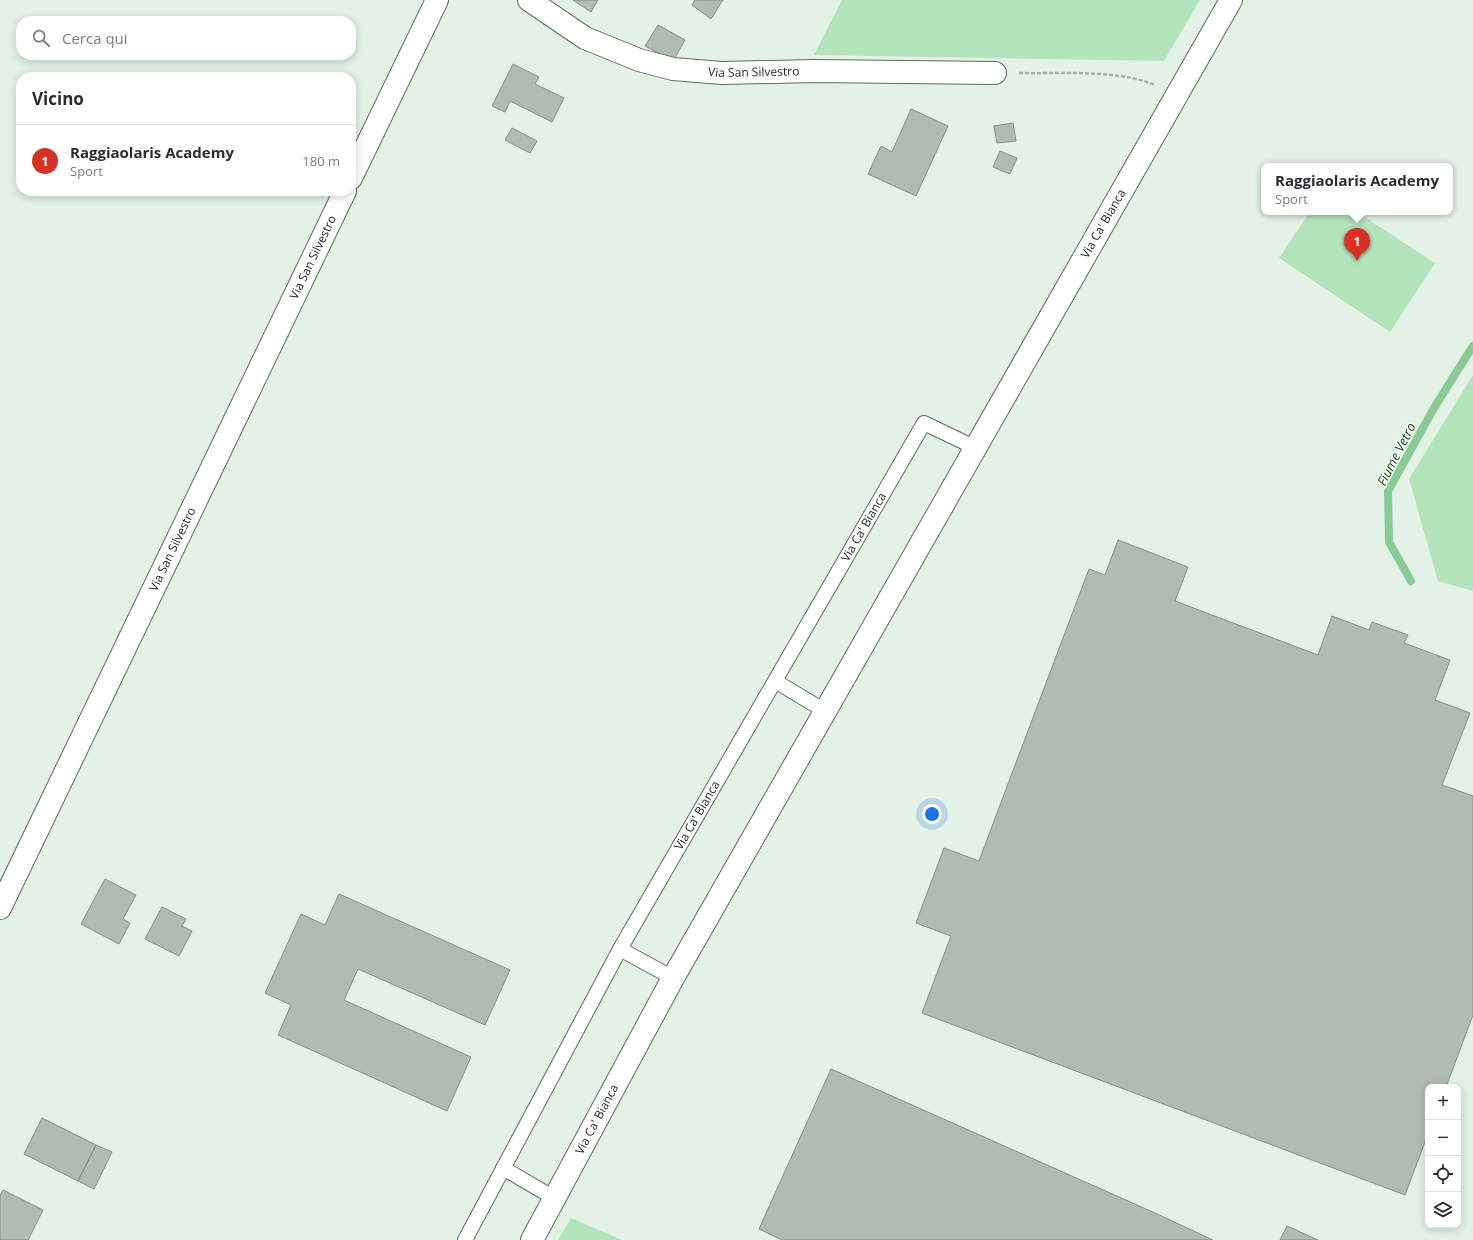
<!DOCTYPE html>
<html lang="it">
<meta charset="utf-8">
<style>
body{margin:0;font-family:"Open Sans",sans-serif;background:#f2f2f3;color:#2b2b33}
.controls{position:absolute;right:12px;bottom:12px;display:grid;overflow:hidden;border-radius:8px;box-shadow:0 2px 10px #0003}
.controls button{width:36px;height:36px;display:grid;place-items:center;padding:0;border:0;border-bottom:1px solid #e1e1e2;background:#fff;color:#2b2b33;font:20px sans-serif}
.you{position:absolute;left:932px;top:814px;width:14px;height:14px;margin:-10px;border:3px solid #fff;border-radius:50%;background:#1a73e8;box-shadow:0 0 0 6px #1a73e833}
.badge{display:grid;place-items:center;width:26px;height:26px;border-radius:50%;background:#d93025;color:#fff;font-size:13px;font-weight:700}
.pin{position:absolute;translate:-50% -33px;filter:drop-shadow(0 1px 2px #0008)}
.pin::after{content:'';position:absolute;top:21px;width:14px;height:12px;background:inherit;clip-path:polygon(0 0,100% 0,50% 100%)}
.popup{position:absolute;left:1261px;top:163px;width:192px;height:52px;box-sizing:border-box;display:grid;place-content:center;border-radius:8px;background:#fff;filter:drop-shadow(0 1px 3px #0005);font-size:13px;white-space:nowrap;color:#7c7c81}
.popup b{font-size:15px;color:#2b2b33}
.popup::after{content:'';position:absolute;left:50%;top:100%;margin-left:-8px;border:8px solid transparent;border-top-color:#fff}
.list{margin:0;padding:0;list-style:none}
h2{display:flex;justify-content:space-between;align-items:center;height:52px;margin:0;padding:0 16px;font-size:17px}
h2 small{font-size:13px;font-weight:400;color:#7c7c81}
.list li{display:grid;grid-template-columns:26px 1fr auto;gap:12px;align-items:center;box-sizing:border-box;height:72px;padding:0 16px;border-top:1px solid #e1e1e2}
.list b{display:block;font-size:15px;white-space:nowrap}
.list p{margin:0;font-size:13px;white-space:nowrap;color:#7c7c81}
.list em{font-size:13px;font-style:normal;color:#7c7c81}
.icon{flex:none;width:22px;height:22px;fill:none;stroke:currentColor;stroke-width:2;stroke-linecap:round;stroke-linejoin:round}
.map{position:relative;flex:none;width:1473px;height:1240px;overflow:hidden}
.search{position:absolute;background:#fff;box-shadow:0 2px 10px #0003;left:16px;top:16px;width:340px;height:44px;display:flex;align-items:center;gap:10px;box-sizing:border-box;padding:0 14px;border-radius:16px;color:#7c7c81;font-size:15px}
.panel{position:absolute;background:#fff;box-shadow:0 2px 10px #0003;left:16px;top:72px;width:340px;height:124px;border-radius:16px}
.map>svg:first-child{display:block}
.green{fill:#b3e4bb}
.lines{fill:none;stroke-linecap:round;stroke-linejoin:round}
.stream{stroke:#8aca96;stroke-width:8}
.building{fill:#b0bcb1;stroke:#859086}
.service-casing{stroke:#616b62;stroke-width:16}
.minor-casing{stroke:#616b62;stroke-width:24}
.primary-casing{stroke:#616b62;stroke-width:24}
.path{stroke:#a7b1a8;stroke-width:2.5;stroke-dasharray:4 2;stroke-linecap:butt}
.service{stroke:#fff;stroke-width:14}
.minor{stroke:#fff;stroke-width:22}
.primary{stroke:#fff;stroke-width:22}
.labels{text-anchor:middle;stroke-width:3;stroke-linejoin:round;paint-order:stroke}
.street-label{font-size:12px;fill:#222622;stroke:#f2fef3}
.water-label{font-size:13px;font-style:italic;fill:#184624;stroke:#f2fef3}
</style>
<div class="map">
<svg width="1473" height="1240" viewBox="0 0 1473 1240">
<rect width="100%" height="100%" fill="#e4f1e6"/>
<!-- green -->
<path class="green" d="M842 0H1200L1164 61 814 55Z
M1310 212H1357L1435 263 1390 332 1279 258Z
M1473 375V591L1438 581 1409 479Z
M571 1218 622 1240H558Z"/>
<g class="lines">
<!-- stream -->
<path class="stream" d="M1411 581 1389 542 1388 491 1434 408 1473 346"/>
</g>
<!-- building -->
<path class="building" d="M573 0H598L591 12Z
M695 0H723L711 19 692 5Z
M658 25 685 40 673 61 645 46Z
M513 64 539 77 535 84 564 98 552 122 510 101 505 112 492 106Z
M911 109 948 126 916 196 868 174 881 146 892 152Z
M1013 123 1016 141 997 143 994 126Z
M512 128 537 141 530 153 505 140Z
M1000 151 1017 158 1010 174 993 167Z
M1118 540 1188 567 1175 601 1318 655 1332 616 1369 630 1372 622 1408 635 1404 643 1450 660 1435 700 1470 713 1442 785 1473 796V1015L1446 1087H1428V1134L1405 1195 922 1013 951 936 916 923 944 848 979 861 1089 569 1105 575Z
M105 879 136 895 123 919 130 923 119 944 81 924Z
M339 894 510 970 485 1025 358 969 344 1000 471 1057 447 1111 278 1035 291 1005 265 993 301 914 325 925Z
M162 907 186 919 182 926 192 931 179 956 145 939Z
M831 1069 1155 1213 1213 1240H782L759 1229Z
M42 1118 96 1145 78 1181 24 1154Z
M96 1145 112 1152 94 1189 78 1181Z
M3 1190 43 1210 28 1240H0V1195Z
M1287 1226 1318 1240H1280Z"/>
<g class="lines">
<!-- service casing -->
<g class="service-casing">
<g id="service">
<path d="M775 681 825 711"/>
<path d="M620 949 673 978"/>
<path d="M503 1168 554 1198"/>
<path id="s1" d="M465 1240 620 949 924 423 976 448"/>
</g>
</g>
<!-- minor casing -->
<g class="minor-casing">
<g id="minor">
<path id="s2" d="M529 0 585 38 639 60 673 69 722 73 814 71 995 73"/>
<path id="s3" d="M532 1240 673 978 1231 0"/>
</g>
</g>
<!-- primary casing -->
<g class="primary-casing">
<g id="primary">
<path d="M351 178 437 0"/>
<path id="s4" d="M0 908 345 191"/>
</g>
</g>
<!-- path -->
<path class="path" d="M1019 73C1061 74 1116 69 1155 85"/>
<!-- service -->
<use href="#service" class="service"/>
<!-- minor -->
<use href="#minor" class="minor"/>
<!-- primary -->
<use href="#primary" class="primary"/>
</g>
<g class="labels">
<!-- street labels -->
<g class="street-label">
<text dy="4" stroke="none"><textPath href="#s2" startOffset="242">Via San Silvestro</textPath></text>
<text dy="4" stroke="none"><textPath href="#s3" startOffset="1166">Via Ca' Bianca</textPath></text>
<text dy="4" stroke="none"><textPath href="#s4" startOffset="722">Via San Silvestro</textPath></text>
<text dy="4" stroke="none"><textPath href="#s1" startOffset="817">Via Ca' Bianca</textPath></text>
<text dy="4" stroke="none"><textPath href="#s4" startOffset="398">Via San Silvestro</textPath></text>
<text dy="4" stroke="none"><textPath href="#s1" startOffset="484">Via Ca' Bianca</textPath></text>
<text dy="4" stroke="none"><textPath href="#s3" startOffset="137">Via Ca' Bianca</textPath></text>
</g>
<!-- water labels -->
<g class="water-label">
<text transform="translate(1396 454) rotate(-63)" y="5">Fiume Vetro</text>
</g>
</g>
</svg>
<div class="controls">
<button>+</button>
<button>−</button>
<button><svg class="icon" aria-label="locate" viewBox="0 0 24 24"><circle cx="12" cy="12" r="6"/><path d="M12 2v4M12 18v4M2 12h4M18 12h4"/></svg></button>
<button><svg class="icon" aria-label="layers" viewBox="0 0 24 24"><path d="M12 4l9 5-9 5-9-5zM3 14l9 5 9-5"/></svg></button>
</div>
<div class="you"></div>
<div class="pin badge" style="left:1357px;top:261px">1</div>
<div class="popup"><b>Raggiaolaris Academy</b>Sport</div>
<div class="search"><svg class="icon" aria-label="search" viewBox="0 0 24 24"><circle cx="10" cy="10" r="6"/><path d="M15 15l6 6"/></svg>Cerca qui</div>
<section class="panel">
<h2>Vicino<small></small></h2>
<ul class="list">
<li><span class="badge">1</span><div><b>Raggiaolaris Academy</b><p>Sport</p></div><em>180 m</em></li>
</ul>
</section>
</div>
